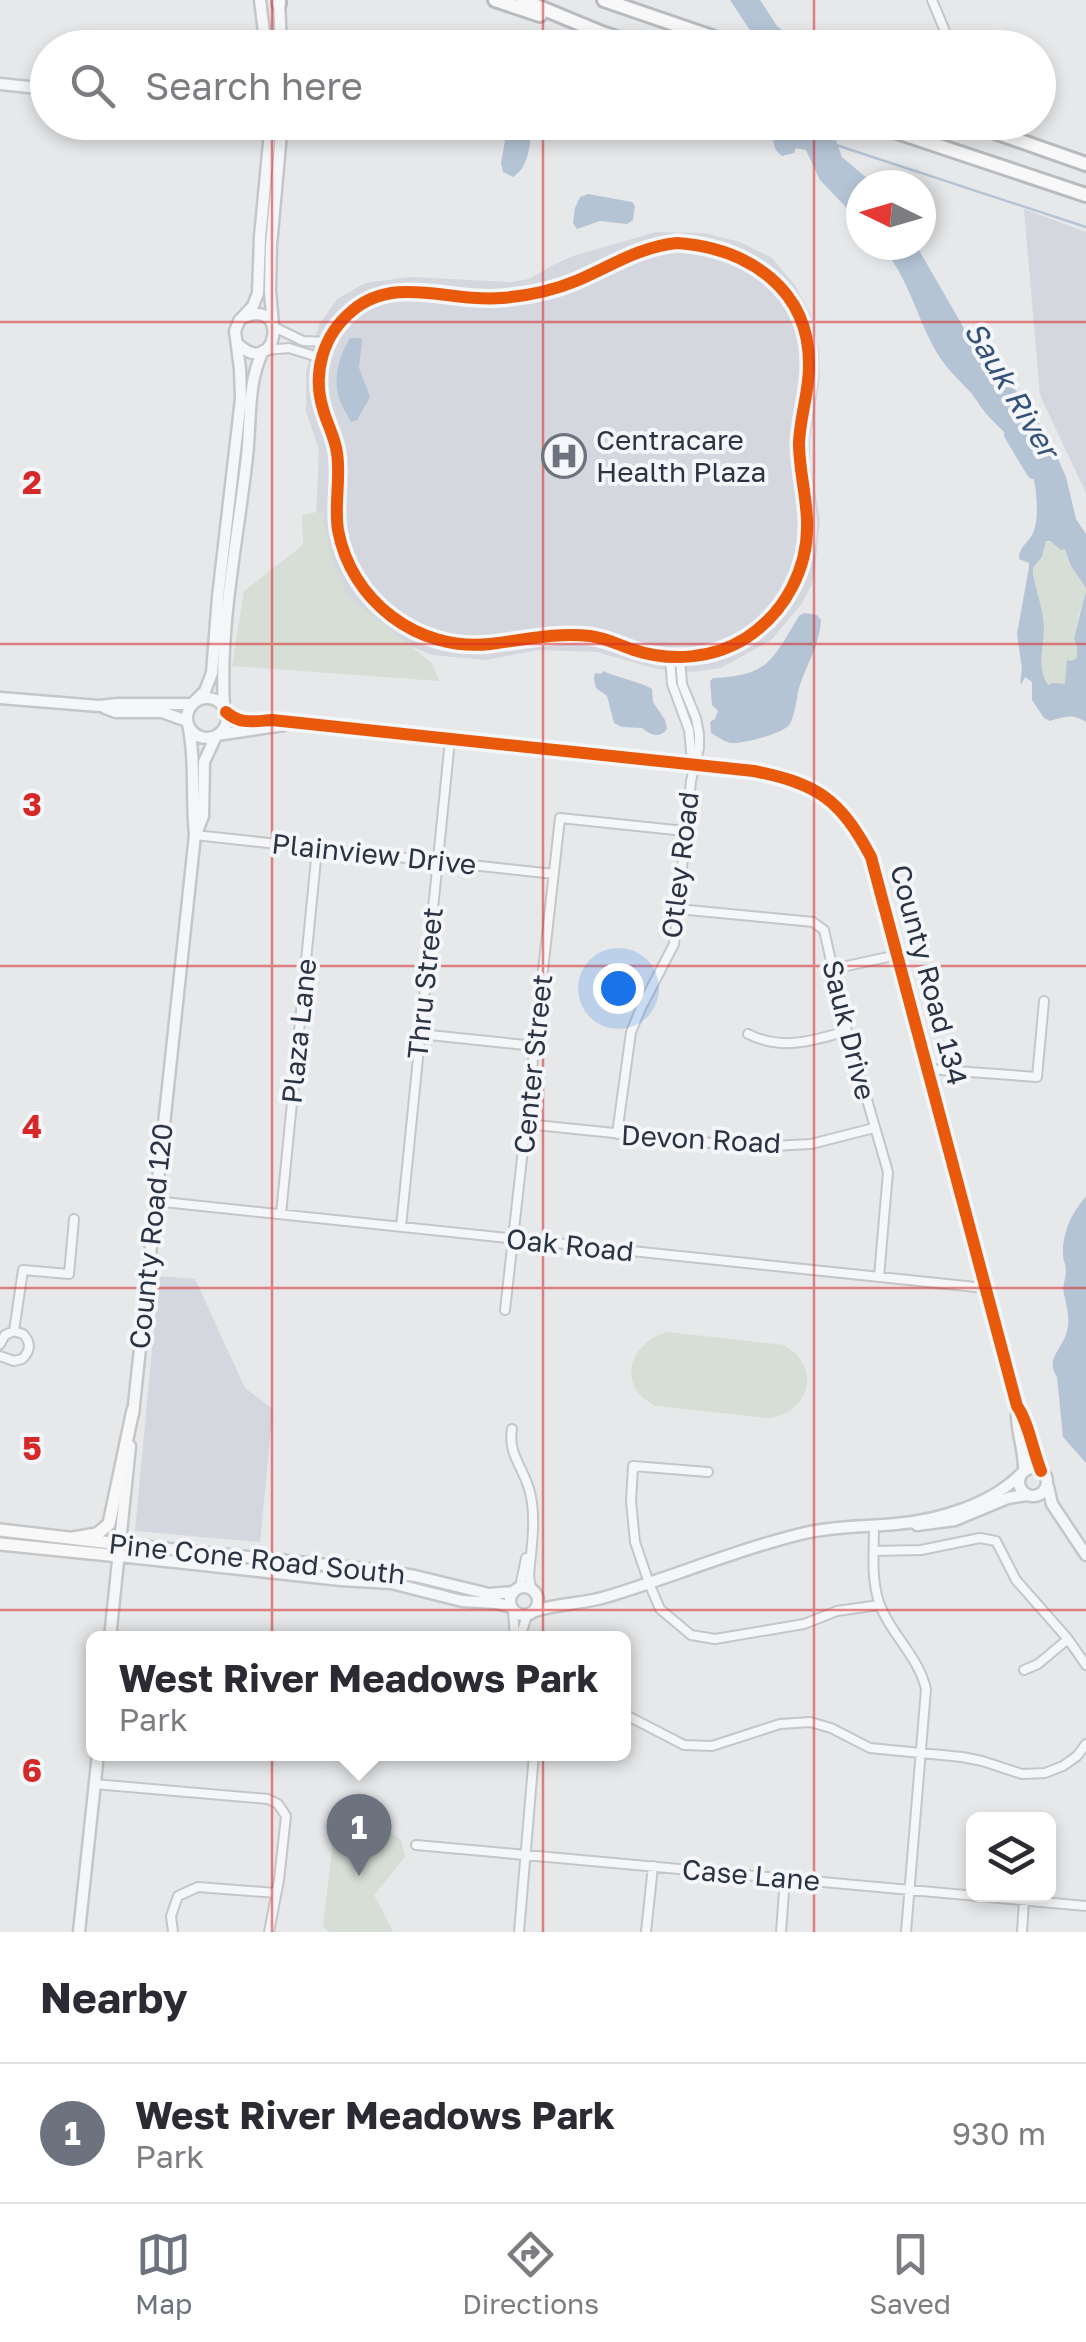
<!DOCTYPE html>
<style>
body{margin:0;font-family:"Golos Text",sans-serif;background:#f2f2f3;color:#2b2b33}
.controls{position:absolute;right:30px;bottom:30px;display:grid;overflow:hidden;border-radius:15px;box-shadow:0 5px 15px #0003}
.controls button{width:90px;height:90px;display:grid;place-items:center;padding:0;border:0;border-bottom:2px solid #e1e1e2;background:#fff;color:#2b2b33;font:50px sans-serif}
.compass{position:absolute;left:846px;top:170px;width:90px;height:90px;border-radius:50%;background:#fff;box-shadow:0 5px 15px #0003;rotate:275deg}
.you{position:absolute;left:618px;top:988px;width:35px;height:35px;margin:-25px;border:8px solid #fff;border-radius:50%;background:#1a73e8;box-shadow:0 0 0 15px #1a73e833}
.badge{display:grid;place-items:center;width:65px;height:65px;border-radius:50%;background:#6c737f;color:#fff;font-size:32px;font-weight:700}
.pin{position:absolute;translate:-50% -82px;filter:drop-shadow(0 2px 5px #0008)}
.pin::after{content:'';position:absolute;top:52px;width:35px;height:30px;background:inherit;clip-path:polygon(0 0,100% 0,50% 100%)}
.popup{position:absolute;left:86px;top:1631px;width:545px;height:130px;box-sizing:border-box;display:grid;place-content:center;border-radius:15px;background:#fff;filter:drop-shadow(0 2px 8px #0005);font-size:32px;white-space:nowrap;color:#7c7c81}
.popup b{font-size:38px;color:#2b2b33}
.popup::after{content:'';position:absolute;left:50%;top:100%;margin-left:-20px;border:20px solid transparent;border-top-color:#fff}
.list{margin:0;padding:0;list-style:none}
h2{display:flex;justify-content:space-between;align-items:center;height:130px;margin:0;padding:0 40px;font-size:42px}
h2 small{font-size:32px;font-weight:400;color:#7c7c81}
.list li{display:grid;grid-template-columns:65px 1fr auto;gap:30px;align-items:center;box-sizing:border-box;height:140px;padding:0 40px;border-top:2px solid #e1e1e2}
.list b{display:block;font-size:38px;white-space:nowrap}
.list p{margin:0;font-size:32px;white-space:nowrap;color:#7c7c81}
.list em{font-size:32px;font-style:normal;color:#7c7c81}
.icon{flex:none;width:55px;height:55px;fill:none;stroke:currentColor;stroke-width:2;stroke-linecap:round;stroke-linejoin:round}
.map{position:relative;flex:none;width:1086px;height:1932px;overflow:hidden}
.search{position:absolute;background:#fff;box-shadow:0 5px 15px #0003;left:30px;right:30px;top:30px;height:110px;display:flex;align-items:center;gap:25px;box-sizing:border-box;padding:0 35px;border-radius:55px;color:#7c7c81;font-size:38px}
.sheet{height:270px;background:#fff}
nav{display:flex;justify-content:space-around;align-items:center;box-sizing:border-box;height:140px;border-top:2px solid #e1e1e2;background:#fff;font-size:28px;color:#7c7c81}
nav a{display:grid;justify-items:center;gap:5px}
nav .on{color:#6c737f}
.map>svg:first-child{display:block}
.built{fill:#d4d7dd}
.green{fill:#d6ded6}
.water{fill:#b4c4d5}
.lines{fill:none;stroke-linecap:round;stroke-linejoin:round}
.stream{stroke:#b4c4d5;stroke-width:2.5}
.river{stroke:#b4c4d5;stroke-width:12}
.minor-casing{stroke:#c4c6c8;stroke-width:12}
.tertiary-casing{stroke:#c4c6c8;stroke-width:15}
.secondary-casing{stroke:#c4c6c8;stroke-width:16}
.trunk-casing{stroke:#b8bbbf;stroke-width:18}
.minor{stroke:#f5f6f7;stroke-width:8}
.tertiary{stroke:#f5f6f7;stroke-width:10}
.secondary{stroke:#f8f8f8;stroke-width:11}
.trunk{stroke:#f8f8f8;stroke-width:12}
.cycleway-casing{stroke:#f4f6f9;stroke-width:19}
.cycleway{stroke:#e8590c;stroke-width:12}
.grid{fill:none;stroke:#d62828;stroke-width:2.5;stroke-opacity:0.55}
.labels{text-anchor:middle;stroke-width:8;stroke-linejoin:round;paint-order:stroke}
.poi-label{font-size:28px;fill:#2b3445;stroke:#f4f6f9;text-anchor:start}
.street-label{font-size:28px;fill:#2b3445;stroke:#f4f6f9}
.water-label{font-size:30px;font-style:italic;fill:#34527a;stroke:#f4f6f9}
.grid-label{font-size:32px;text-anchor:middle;font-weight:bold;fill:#d62828;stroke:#f4f6f9;stroke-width:8;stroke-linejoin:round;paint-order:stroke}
</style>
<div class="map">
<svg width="1086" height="1932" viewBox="0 0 1086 1932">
<rect width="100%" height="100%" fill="#e6e8ea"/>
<!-- built -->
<path class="built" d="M1024 209 1086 232V493L1040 395Z
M656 232 704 233 740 242 772 258 795 285 810 313 819 349 820 378 810 440V464L820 519 815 569 811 586 801 605 771 640 721 668 692 672 657 669 597 652 538 650 486 660 432 655 385 635 340 599 316 518 319 449 306 412V371L319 325 337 299 365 283 410 277 510 282 529 279 551 266 573 256Z
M159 1276 195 1279 245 1388 273 1409 260 1542 135 1531Z"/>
<!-- green -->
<path class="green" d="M322 511 330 553 347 596 432 663 439 681 232 666 244 591 303 545 302 515Z
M1046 541 1065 548 1071 566 1086 588V597L1079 613 1074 638 1077 648V658L1072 661 1066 685H1047C1036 667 1044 649 1044 629 1044 610 1036 592 1033 573V569L1042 557Z
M667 1332 784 1345C822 1366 810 1413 769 1418L656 1406C616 1388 628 1343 667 1332Z
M338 1799 401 1840 405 1857 374 1895 393 1932H329L323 1926Z"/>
<!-- water -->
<path class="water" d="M730 0H760L777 26 788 35 798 33 805 47H761Z
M508 123H533C529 141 531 166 513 177L503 172 501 163Z
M773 123H827L832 129 842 157 875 185H861V223L820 180 806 150 796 148 794 153 782 156C770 148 774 136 773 123Z
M588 194 632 202 635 206 633 220 627 224 600 221 577 229 573 223 575 208 580 197Z
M880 245H916L976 349 1022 397 1051 442 1066 477 1076 519 1086 534V588L1071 566 1065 549 1061 550 1050 541H1046L1042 557 1033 568V573C1036 592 1044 610 1044 629 1044 649 1036 667 1048 685L1053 683 1065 684 1067 660 1072 661 1077 658V648L1074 638 1086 591V722C1072 713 1065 717 1050 721L1044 718 1032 700V682L1025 677 1022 683 1020 684 1022 669 1017 634 1029 567V563L1019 559C1019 546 1028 544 1033 533 1039 519 1037 495 1034 480 1028 454 1008 436 990 418 983 411 978 402 972 394 960 381 946 368 937 353 916 317 909 277 880 245Z
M350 338H361L362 341 359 368 370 397 357 420 351 422C348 415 343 409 340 401 332 381 339 355 350 338Z
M804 613 817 615 821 620C820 641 810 659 802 679 796 692 797 711 790 724 785 733 743 744 732 743 726 743 717 736 711 733L710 722 715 719 718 711 712 705 710 681 713 678C769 676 772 660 799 616Z
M603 671C616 677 644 683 652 689L653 702 665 720 667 729C660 739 650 735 642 728L622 727 614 723 607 696 596 688 594 679 595 673 601 674Z
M1086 1197V1463L1063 1437 1057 1377C1045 1359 1061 1351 1066 1334 1071 1320 1067 1308 1064 1294 1062 1285 1066 1279 1066 1270 1066 1265 1063 1260 1063 1255 1062 1234 1072 1211 1086 1197Z"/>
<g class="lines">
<!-- stream -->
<path class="stream" d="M836 145 1086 227"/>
<!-- river -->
<path class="river" d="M1010 435 1033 473"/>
<!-- minor casing -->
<g class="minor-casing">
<path id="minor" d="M932 0 952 48
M677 243C747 248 810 288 809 366 809 392 800 417 799 443 799 468 806 494 807 520 809 567 786 612 746 638 713 659 670 662 634 650 619 645 606 638 590 636 555 632 524 640 490 644 418 652 351 601 338 530 334 504 341 478 337 453 335 437 327 424 323 409 312 373 323 335 352 311 395 274 451 303 501 298 527 296 552 291 576 281 611 266 639 247 677 243Z
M274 327 303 341 327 342
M265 350 289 348 321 358
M670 657 672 684 689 730 692 761
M195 835 554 874
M678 909 813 922 824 930 847 1031 888 1172 879 1277
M833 969 897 955
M420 1034 535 1046
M748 1034C782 1051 812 1041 847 1031
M928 1069 1037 1077 1044 1001
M526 1124 751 1147 811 1144 874 1128
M617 1134 631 1032 641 1008 674 944 691 781 699 748V734L696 718 682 684 680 657
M154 1201 985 1288
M281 1214 317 849
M401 1227 450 740
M505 1310 560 818 685 831
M14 1331 23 1270 69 1274 74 1219
M0 1344 5 1335 14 1331 23 1334C31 1342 31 1351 22 1359L14 1361 0 1356
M512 1429C507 1456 527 1471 531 1497 536 1522 531 1551 529 1576L531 1588
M708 1472 633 1466 631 1501 635 1542 649 1583 660 1609 691 1635 715 1639 804 1624 837 1611 879 1605
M874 1525C874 1554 870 1586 883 1612 896 1639 919 1659 926 1689L906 1932
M874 1551 921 1550 980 1538 996 1541 1016 1580 1068 1639 1086 1665
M520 1587 526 1558
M513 1611 515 1638
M520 1638 527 1615
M1024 1670 1038 1664 1068 1639
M624 1714 684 1745 712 1746 780 1724 810 1722 831 1728 870 1748 962 1757 982 1761 1022 1774 1045 1773 1063 1766 1077 1756 1086 1744
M94 1784 268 1799 278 1804 286 1816 279 1880 269 1932
M416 1845 1086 1906
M173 1932 171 1916 178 1896 198 1887 276 1893
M519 1932 534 1754
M646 1932 653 1866
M781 1932 785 1878
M1022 1932 1024 1900"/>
</g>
<!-- tertiary casing -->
<g class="tertiary-casing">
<path id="tertiary" d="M260 0 266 48
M279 0 281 48
M0 84 48 89
M273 325 270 291 271 245 282 122
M239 345C276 379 291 298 244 317
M187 718a20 20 0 1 1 40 0a20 20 0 1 1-40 0Z
M0 698 99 706 118 704H192
M194 702 205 691 212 673 218 597 241 399 240 369 235 331 239 321 253 306 258 293 260 237 271 122
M105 708 116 712H162L187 721
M224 708C219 623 238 540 247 456 251 421 247 383 263 351
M226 712C240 725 255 721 272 720L754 771C818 784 840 799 871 857L1017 1406C1028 1421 1033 1451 1041 1471
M217 735 284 725
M196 834 203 816 204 762 216 736
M1017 1407C1015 1429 1025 1449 1024 1471
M133 1414 195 835C191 797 196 761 188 724
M1019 1482a14 14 0 1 1 28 0a14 14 0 1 1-28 0Z
M1048 1487 1052 1504 1086 1555
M917 1525 955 1520 1008 1498 1026 1495
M120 1544 376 1570 415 1576 489 1594 513 1592
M119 1556 341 1580 391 1583 462 1601 497 1603 511 1607
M510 1601a14 14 0 1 1 28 0a14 14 0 1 1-28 0Z
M535 1611C559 1603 585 1604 609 1596 675 1576 738 1549 805 1533 835 1526 865 1527 896 1524 939 1520 990 1505 1021 1474
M110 1638 130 1446
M79 1932 98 1754"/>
</g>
<!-- secondary casing -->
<g class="secondary-casing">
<path id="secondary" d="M0 1530 120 1544
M73 1538 97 1534 109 1524 133 1410
M0 1544 119 1556"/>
</g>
<!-- trunk casing -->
<g class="trunk-casing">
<path id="trunk" d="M495 0 540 15
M522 0 602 33 645 48
M604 0 744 48
M279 4V0
M867 122 1086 195
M966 122 1086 164"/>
</g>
<!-- minor -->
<use href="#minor" class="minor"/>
<!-- tertiary -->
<use href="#tertiary" class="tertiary"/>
<!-- secondary -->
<use href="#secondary" class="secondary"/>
<!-- trunk -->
<use href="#trunk" class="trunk"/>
<!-- cycleway casing -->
<g class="cycleway-casing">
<path id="cycleway" d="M677 243C747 248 810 288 809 366 809 392 800 417 799 443 799 468 806 494 807 520 809 567 786 612 746 638 713 659 670 662 634 650 619 645 606 638 590 636 555 632 524 640 490 644 418 652 351 601 338 530 334 504 341 478 337 453 335 437 327 424 323 409 312 373 323 335 352 311 395 274 451 303 501 298 527 296 552 291 576 281 611 266 639 247 677 243Z
M226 712C240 725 255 721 272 720L754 771C818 784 840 799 871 857L1017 1406C1028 1421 1033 1451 1041 1471"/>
</g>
<!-- cycleway -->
<use href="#cycleway" class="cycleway"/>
</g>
<!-- grid -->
<path class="grid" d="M272 0V48M543 0V48M814 0V48M272 122V1932M543 122V1932M814 122V1932M0 322H1086M0 644H1086M0 966H1086M0 1288H1086M0 1610H1086"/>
<!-- icons -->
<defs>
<g id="hospital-ring" transform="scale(2.25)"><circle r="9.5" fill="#f4f6f9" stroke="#6c737f" stroke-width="1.5"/><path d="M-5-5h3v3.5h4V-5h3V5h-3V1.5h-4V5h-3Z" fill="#6c737f"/></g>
</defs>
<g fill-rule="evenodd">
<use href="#hospital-ring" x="564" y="456"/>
</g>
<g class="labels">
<!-- poi labels -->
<g class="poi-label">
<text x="596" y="450">Centracare<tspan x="596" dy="32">Health Plaza</tspan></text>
</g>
<!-- street labels -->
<g class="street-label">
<text transform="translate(374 854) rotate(6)" y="10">Plainview Drive</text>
<text transform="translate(680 865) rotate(-83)" y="10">Otley Road</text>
<text transform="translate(929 975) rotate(75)" y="10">County Road 134</text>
<text transform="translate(425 983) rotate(-84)" y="10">Thru Street</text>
<text transform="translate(849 1030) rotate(76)" y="10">Sauk Drive</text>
<text transform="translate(299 1031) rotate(-84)" y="10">Plaza Lane</text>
<text transform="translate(533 1064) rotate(-84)" y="10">Center Street</text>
<text transform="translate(701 1139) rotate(3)" y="10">Devon Road</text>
<text transform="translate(151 1236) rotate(-84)" y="10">County Road 120</text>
<text transform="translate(570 1245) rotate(6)" y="10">Oak Road</text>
<text transform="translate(257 1559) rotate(6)" y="10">Pine Cone Road South</text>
<text transform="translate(751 1875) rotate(5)" y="10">Case Lane</text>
</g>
<!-- water labels -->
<g class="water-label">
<text transform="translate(1011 390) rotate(59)" y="10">Sauk River</text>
</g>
</g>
<g class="grid-label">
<text x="32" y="494">2</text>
<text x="32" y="816">3</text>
<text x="32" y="1138">4</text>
<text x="32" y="1460">5</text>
<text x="32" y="1782">6</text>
</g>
</svg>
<div class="controls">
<button><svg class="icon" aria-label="layers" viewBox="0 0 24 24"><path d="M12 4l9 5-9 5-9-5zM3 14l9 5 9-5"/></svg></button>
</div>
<svg class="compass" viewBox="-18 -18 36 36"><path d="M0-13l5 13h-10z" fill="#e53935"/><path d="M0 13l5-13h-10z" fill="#7c7c81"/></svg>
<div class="you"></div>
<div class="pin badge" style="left:359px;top:1876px">1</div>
<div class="popup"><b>West River Meadows Park</b>Park</div>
<div class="search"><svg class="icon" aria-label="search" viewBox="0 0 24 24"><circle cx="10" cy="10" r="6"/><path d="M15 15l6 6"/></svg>Search here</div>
</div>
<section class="sheet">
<h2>Nearby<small></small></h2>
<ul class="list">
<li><span class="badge">1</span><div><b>West River Meadows Park</b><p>Park</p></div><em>930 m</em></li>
</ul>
</section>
<nav>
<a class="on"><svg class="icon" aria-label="map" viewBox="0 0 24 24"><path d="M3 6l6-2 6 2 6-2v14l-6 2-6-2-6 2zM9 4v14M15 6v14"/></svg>Map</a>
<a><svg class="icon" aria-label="directions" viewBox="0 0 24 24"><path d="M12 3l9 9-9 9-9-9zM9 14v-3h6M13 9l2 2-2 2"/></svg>Directions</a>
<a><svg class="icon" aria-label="saved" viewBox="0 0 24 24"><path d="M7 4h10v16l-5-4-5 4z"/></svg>Saved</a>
</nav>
